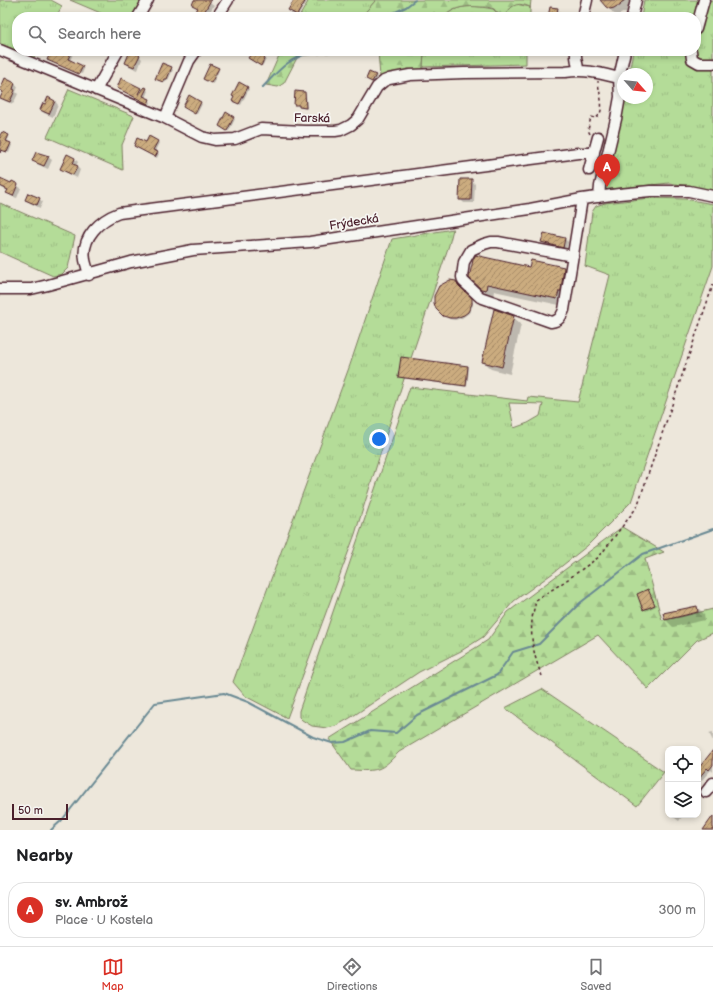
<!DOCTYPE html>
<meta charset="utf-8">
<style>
body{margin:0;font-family:"Balsamiq Sans",sans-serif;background:#f6f6f6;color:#202124}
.controls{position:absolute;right:12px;bottom:12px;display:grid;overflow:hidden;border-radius:8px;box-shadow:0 2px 6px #0003}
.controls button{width:36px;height:36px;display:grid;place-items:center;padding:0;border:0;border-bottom:1px solid #e0e0e0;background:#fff;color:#202124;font:20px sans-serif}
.compass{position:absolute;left:617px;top:68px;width:36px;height:36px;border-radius:50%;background:#fff;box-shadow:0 2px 6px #0003;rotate:117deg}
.scale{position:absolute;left:12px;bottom:10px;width:56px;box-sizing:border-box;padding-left:4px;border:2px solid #4a1f2b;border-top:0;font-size:11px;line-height:14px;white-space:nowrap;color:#4a1f2b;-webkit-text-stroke:3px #f6f6f2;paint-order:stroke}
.you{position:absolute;left:379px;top:439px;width:14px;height:14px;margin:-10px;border:3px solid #fff;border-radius:50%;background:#1a73e8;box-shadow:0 0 0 6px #1a73e833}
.badge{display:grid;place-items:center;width:26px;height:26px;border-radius:50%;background:#d93025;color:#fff;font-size:13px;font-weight:700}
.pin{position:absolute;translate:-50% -33px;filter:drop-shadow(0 1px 2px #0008)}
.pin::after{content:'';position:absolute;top:21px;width:14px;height:12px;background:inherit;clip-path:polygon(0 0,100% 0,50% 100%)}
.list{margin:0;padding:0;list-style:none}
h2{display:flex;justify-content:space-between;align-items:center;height:52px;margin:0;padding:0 16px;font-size:17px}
h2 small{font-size:13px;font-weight:400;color:#757577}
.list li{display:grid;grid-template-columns:26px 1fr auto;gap:12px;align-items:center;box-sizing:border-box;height:56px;margin:0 8px 8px;padding:0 8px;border:1px solid #e0e0e0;border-radius:16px}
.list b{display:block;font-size:15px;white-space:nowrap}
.list p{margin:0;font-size:13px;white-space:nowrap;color:#757577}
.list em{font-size:13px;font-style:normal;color:#757577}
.icon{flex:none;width:22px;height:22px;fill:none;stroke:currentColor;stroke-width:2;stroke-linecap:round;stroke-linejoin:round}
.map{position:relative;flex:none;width:713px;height:830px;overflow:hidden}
.search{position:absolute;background:#fff;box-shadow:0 2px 6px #0003;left:12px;right:12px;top:12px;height:44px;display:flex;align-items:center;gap:10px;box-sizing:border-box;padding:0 14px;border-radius:16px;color:#757577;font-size:15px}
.sheet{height:116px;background:#fff}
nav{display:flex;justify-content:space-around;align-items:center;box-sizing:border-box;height:56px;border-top:1px solid #e0e0e0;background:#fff;font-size:11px;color:#757577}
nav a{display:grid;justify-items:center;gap:2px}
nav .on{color:#d93025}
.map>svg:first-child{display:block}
.grass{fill:url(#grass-tufts);stroke:#7f7e62;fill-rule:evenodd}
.forest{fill:url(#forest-firs);stroke:#7f7e62}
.shadow{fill:#0003}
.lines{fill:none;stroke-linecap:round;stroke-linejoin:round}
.stream{stroke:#698993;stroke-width:2}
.building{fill:url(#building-hatch);stroke:#4a1f2b}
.minor-casing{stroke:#4a1f2b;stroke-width:13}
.path{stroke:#4a1f2b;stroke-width:1.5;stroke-dasharray:3 3;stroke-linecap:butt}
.minor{stroke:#f6f6f2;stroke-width:10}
.labels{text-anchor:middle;stroke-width:3.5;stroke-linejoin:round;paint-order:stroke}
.street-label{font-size:12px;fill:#4a1f2b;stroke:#f6f6f2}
</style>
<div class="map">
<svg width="713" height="830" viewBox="0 0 713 830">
<defs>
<pattern id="grass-tufts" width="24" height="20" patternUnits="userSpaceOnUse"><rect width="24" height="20" fill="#b4dc98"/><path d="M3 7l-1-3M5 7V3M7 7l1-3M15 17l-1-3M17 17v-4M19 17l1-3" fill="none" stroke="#9cbc83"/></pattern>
<pattern id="forest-firs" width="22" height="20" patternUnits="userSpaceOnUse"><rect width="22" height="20" fill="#b4dc98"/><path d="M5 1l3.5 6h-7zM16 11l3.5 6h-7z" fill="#9cbc83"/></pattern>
<pattern id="building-hatch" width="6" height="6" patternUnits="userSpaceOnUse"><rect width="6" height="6" fill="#cbac7f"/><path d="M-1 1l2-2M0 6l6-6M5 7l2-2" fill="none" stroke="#a78b68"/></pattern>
</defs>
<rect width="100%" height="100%" fill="#ede7db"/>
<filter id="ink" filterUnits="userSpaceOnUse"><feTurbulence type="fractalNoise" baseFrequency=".025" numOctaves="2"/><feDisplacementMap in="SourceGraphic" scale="8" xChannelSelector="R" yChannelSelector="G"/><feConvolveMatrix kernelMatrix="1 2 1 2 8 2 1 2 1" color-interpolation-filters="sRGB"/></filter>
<g filter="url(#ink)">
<!-- grass -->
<path class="grass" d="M0 0H51L62 6 56 17H17V51H38L32 60 0 47Z
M70 0H145L135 17H110Z
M309 0H376L361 17H299Z
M644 0H713V190L669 183 604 190 623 98H647V74H629L633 51H696V17H641Z
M516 4 530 7V17H444C457 3 477 6 493 9L498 14H506L510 8Z
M424 51H526V64L423 67Z
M69 89 134 116 122 145 123 170 47 137Z
M650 198 685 199 713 204V266L631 502 587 546 553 573 514 601 483 637 461 651 419 672 350 718 336 726 327 728 312 726 302 720 299 717V711L410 387 527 401 528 397 578 402 610 275 585 266 592 212 596 206 605 203ZM509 403 543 404 540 416 528 423 514 428Z
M0 203 75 236 68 268 62 274 53 276 0 252Z
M453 229 449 245 402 385 355 534 287 718 245 696 233 682 350 365 392 239Z
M542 689 664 772 637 806 505 708Z"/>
<!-- forest -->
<path class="forest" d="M376 0H531L530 9V7C519 2 512 4 506 14L501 16C498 14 496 11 494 9 490 7 484 7 481 7 467 6 454 6 444 17H361Z
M281 51H345L298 56 284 83 278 87 266 85Z
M378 51H424L423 67 421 71 394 74 380 77Z
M622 527 664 552 645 559 662 620 680 617 713 609V633L697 640 648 689 598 635 399 752C380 772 378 771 351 770L329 739 488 640 508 612Z"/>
<!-- shadow -->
<path class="shadow" d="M195 0H207L214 5 207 17H203L196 12 198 9 193 4Z
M296 0H308L297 17H289L292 12Z
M602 0H632L628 13 625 12 618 15 614 14Z
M557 9 560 12V17H549Z
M241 13 248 17H238Z
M55 51H74L70 61 84 69 82 74 49 61 48 60Z
M221 51H229L227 54Z
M254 52 266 60 262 66 251 60Z
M139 56 142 59 138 70 129 66 126 63Z
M171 68 173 70 168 80 167 79 165 83 158 80Z
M218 69 219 70 213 84 205 80Z
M375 76 377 77 374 83 367 79Z
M15 83 18 87 16 92 18 94 13 104 5 101 2 98Z
M118 88 140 89 143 91 146 89 148 91 145 98 151 102 150 105Z
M247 88 249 89 241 105 235 102V98Z
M305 93 306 94 307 109 301 108 300 106 295 104Z
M189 97 202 104 197 114 185 108Z
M55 101 58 105 53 117 44 113 41 110 46 105Z
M226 114 235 119 229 131 220 126Z
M8 135 9 137 7 142 12 145 9 153 0 149V137Z
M157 141 159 143 155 151 159 154 157 158 136 147Z
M67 155 75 159 78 162 76 166 80 170 77 178 65 172 61 168Z
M48 157 52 160 48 169 37 164 33 160Z
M0 180 11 184 12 182 21 188 17 198 11 196 8 192V191L0 187Z
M471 180 475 184 474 203H464L460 199Z
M26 199H39L43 202 40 208 30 203Z
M565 239 568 242 566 250 546 246 542 242Z
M530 268H564L571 276 564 306 494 291 493 297 489 296 470 277Z
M460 288 473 302V305L469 313 462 318 455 320 449 319 442 314Z
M513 317 521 324 510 374 491 369 483 362Z
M468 366 469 368 467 387 401 378 399 377Z
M648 590 656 606 646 611 644 609Z
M697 607 704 614 705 620 673 627 666 620Z
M713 732V741L709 733Z
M713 756V772L711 770 701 781 698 778V769Z
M671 815H683L679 821Z"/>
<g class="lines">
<!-- stream -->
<path class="stream" d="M385 17 406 7 415 0
M262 88C281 68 287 59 315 51
M51 830 62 820 155 703 224 693 248 702 313 737 332 743 345 742 370 731 396 733 417 715 497 675 513 652 539 644 580 603 643 554 713 529"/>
</g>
<!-- building -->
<path class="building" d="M194 0H211L202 16 195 12 198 8 192 5Z
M294 0H306L297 15 288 10Z
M600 0H625L621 3 620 6H617L614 8 610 9 606 7Z
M550 7 558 8 556 17H548Z
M51 51H72L68 59 83 66 79 74 47 60Z
M130 51 140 55 134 67 125 63Z
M253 51 265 57 261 66 248 58Z
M162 63 172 67 167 79H165L163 82 155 79Z
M210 64 219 68 211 83 203 79Z
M369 72 376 75 372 82 366 79Z
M5 78 15 83 13 89 15 90 10 102 0 98 3 92 0 90Z
M121 78 141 88 138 94H139L145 87 147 88 143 96 150 99 148 104 117 88Z
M239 82 248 87 239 104 232 101 234 97 232 96Z
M295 91 305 92 306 108 299 107V105H294Z
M189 95 201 102 195 114 183 107Z
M48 97 55 101 49 114 40 110 43 103 45 104Z
M226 112 234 117 227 131 219 126Z
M2 132 9 135 6 141 11 143 7 152 1 150 0 153V135Z
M149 136 158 141 153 150 158 152 155 157 134 146 137 138 146 142Z
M36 152 49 156 44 166 32 161Z
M67 154 75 158 73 164 78 166 73 175 60 169Z
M0 178 11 183 12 181 18 184 13 196 6 193 8 190 0 186Z
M460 179H472L471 200H459Z
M28 193 40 198 37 205 25 200Z
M544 233 565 238 563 248 541 242Z
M475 255 529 267 531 260 564 267 561 291H559L557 299 487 284 486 290 481 289 469 278 473 260Z
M450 280 456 281 459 286 472 298V304L468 312 464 315 456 318H450L443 316 436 309 434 303V296L439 286Z
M494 309 514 316 502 367 482 362Z
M401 357 468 366 466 386 398 377Z
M648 589 655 605 643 610 637 594Z
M697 606 698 612 665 620 663 613Z
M713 750V765L709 770 707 768 698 779V769Z
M713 816V830H703Z"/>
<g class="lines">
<!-- minor casing -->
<g class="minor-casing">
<path id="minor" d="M138 17 148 0
M217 17 228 0
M583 17 587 0
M632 17 636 0
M696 29 704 0
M0 50 165 118 202 137 215 140 235 139 261 129 304 131H335L341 130 351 125 358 119 377 87 384 81 389 79 410 75 464 73 565 72C586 69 599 73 619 78
M576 51C575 58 578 64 578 70
M691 51 692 59 699 63H713
M96 90 118 51
M165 118 189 61 196 51
M589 170 598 137
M599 197 600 186 616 119 620 97 619 78 625 51
M573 256 498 242H491L484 244 471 250 464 262 462 277 463 281 480 297 551 322C559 321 561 317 564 310L582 199
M89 275C88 270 86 265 85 260 81 237 100 220 119 213L578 153H594
M0 289H31L48 285 131 262 193 250 310 242 530 209 582 199 619 194 650 191H689L713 196
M706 792 713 783"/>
</g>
<!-- path -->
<path class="path" d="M590 134 588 130 591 117 596 118C607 111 598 91 598 81
M542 676C535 660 530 639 532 621 532 614 535 607 536 600L561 584 599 557 637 507 713 285"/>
<!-- minor -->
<use href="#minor" class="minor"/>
</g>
</g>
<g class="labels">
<!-- street labels -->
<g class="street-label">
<text transform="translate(312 118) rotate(1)" y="4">Farská</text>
<text transform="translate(354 222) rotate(-9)" y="4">Frýdecká</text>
</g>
</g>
</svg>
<div class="controls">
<button><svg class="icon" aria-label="locate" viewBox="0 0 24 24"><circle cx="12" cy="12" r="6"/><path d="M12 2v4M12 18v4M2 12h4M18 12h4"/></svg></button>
<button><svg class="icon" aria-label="layers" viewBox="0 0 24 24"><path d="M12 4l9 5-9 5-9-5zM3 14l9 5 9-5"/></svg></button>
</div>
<svg class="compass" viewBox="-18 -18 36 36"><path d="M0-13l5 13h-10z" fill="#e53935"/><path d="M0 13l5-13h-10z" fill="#757577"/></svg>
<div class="scale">50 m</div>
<div class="you"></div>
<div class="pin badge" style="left:607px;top:187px">A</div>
<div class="search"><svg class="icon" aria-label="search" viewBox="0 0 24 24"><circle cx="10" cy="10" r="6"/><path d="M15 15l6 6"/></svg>Search here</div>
</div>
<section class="sheet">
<h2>Nearby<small></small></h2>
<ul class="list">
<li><span class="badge">A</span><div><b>sv. Ambrož</b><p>Place · U Kostela</p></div><em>300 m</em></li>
</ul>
</section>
<nav>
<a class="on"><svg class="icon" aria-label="map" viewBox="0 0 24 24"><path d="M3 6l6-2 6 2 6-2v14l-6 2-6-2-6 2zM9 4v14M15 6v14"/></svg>Map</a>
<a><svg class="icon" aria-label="directions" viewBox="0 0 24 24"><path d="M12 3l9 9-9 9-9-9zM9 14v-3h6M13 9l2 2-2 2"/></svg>Directions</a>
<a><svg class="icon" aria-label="saved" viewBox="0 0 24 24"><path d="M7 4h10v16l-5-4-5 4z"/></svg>Saved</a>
</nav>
